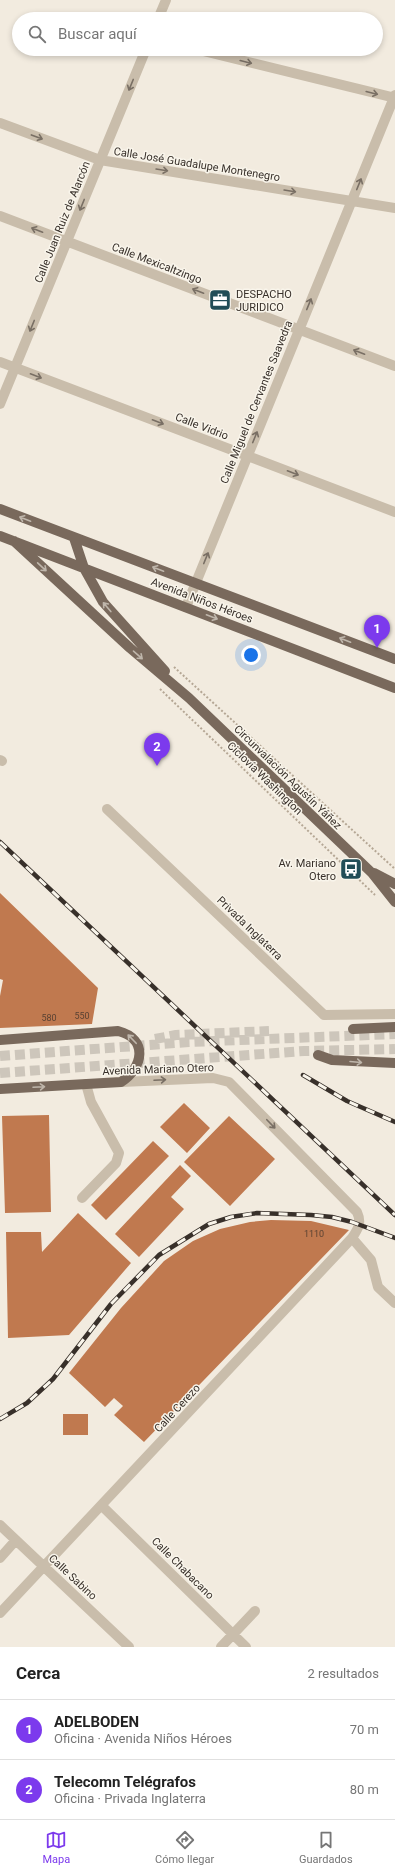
<!DOCTYPE html>
<html lang="es">
<meta charset="utf-8">
<style>
body{margin:0;font-family:Roboto,sans-serif;background:#f6f6f6;color:#222}
.you{position:absolute;left:251px;top:655px;width:14px;height:14px;margin:-10px;border:3px solid #fff;border-radius:50%;background:#1a73e8;box-shadow:0 0 0 6px #1a73e833}
.badge{display:grid;place-items:center;width:26px;height:26px;border-radius:50%;background:#7c3aed;color:#fff;font-size:13px;font-weight:700}
.pin{position:absolute;translate:-50% -33px;filter:drop-shadow(0 1px 2px #0008)}
.pin::after{content:'';position:absolute;top:21px;width:14px;height:12px;background:inherit;clip-path:polygon(0 0,100% 0,50% 100%)}
.list{margin:0;padding:0;list-style:none}
h2{display:flex;justify-content:space-between;align-items:center;height:52px;margin:0;padding:0 16px;font-size:17px}
h2 small{font-size:13px;font-weight:400;color:#767676}
.list li{display:grid;grid-template-columns:26px 1fr auto;gap:12px;align-items:center;box-sizing:border-box;height:60px;padding:0 16px;border-top:1px solid #e0e0e0}
.list b{display:block;font-size:15px;white-space:nowrap}
.list p{margin:0;font-size:13px;white-space:nowrap;color:#767676}
.list em{font-size:13px;font-style:normal;color:#767676}
.icon{flex:none;width:22px;height:22px;fill:none;stroke:currentColor;stroke-width:2;stroke-linecap:round;stroke-linejoin:round}
.map{position:relative;flex:none;width:395px;height:1647px;overflow:hidden}
.search{position:absolute;background:#fff;box-shadow:0 2px 6px #0003;left:12px;right:12px;top:12px;height:44px;display:flex;align-items:center;gap:10px;box-sizing:border-box;padding:0 14px;border-radius:22px;color:#767676;font-size:15px}
.sheet{height:172px;background:#fff}
nav{display:flex;justify-content:space-around;align-items:center;box-sizing:border-box;height:56px;border-top:1px solid #e0e0e0;background:#fff;font-size:11px;color:#767676}
nav a{display:grid;justify-items:center;gap:2px}
nav .on{color:#7c3aed}
.map>svg:first-child{display:block}
.building{fill:#c0794f}
.lines{fill:none;stroke-linecap:round;stroke-linejoin:round}
.major-tunnel{stroke:#cdc6bb;stroke-width:10;stroke-dasharray:10 5;stroke-linecap:butt}
.path{stroke:#b5a795;stroke-width:2;stroke-dasharray:2 2;stroke-linecap:butt}
.minor{stroke:#c9bdab;stroke-width:10}
.major{stroke:#79695c;stroke-width:10}
.rail-casing{stroke:#38302a;stroke-width:4.5}
.rail{stroke:#f9f5eb;stroke-width:3;stroke-dasharray:9;stroke-linecap:butt}
.oneway{stroke:#796f64}
.oneway2{stroke:#bfb6ab}
.labels{text-anchor:middle;stroke-width:3;stroke-linejoin:round;paint-order:stroke}
.number-label{font-size:9px;fill:#5a4233}
.street-label{font-size:11px;fill:#38302a;stroke:#f9f5eb}
.poi-label{font-size:11px;fill:#38302a;stroke:#f9f5eb;text-anchor:start}
</style>
<div class="map">
<svg width="395" height="1647" viewBox="0 0 395 1647">
<rect width="100%" height="100%" fill="#f2ebdf"/>
<!-- building -->
<path class="building" d="M0 893 98 988 92 1024 0 1028V996L3 980 0 979Z
M184 1103 210 1128 187 1153 160 1127Z
M49 1115 51 1212 5 1213 2 1116Z
M229 1116 275 1159 230 1206 184 1162Z
M153 1141 169 1156 106 1220 91 1205Z
M180 1165 191 1176 171 1197 184 1209 139 1257 115 1234Z
M78 1213 131 1263 69 1335 8 1338 6 1232H41L42 1252Z
M271 1220 311 1221 349 1230 144 1442 114 1415 123 1406 114 1398 105 1407 69 1373 121 1308 164 1261 193 1241 220 1229 250 1222Z
M63 1414H88V1435H63Z"/>
<g class="lines">
<!-- major-tunnel -->
<path class="major-tunnel" d="M155 1039 176 1035 269 1031
M0 1056 189 1042 395 1034
M0 1073 304 1051 395 1049"/>
<!-- path -->
<path class="path" d="M174 667 395 869
M160 689 375 895"/>
<!-- minor -->
<path class="minor" d="M158 19 166 0
M195 49 395 98
M0 123 100 160 395 208
M0 216 395 366
M0 362 395 512
M0 404 146 49
M186 607 395 95
M0 760 2 761
M107 809 324 1015 395 1014
M82 1198 116 1163 119 1153 91 1102 86 1084
M352 1238 371 1260 378 1287 395 1303
M102 1506 246 1647
M0 1525 129 1647
M0 1558 16 1540
M0 1613 352 1238C358 1229 362 1223 357 1212L229 1082 213 1078 121 1082
M221 1647 255 1611"/>
<!-- major -->
<path class="major" d="M0 509 395 659
M0 536 395 688
M74 538 84 568 103 602 165 671
M14 541 130 648 189 698 372 873 395 902
M374 873 395 884
M353 1029 395 1027
M0 1040 118 1031C149 1039 143 1068 121 1082L0 1089
M318 1055 332 1060 395 1063"/>
<!-- rail casing -->
<g class="rail-casing">
<path id="rail" d="M0 842 395 1215
M303 1075 347 1101 395 1122
M0 1419 27 1403 53 1379 111 1304 159 1255 209 1224 231 1217 257 1213 311 1215 332 1217 352 1222 395 1238"/>
</g>
<!-- rail -->
<use href="#rail" class="rail"/>
</g>
<!-- one-way arrows -->
<defs><path id="oneway-shaft" d="M-6 0H5M1.5-3L5.5 0L1.5 3" fill="none" stroke-width="1.6" stroke-linecap="round" stroke-linejoin="round"/></defs>
<g class="oneway">
<use href="#oneway-shaft" transform="translate(246 62) rotate(14)"/>
<use href="#oneway-shaft" transform="translate(131 85) rotate(112)"/>
<use href="#oneway-shaft" transform="translate(372 93) rotate(14)"/>
<use href="#oneway-shaft" transform="translate(37 137) rotate(20)"/>
<use href="#oneway-shaft" transform="translate(162 170) rotate(9)"/>
<use href="#oneway-shaft" transform="translate(359 184) rotate(-68)"/>
<use href="#oneway-shaft" transform="translate(290 191) rotate(9)"/>
<use href="#oneway-shaft" transform="translate(82 205) rotate(112)"/>
<use href="#oneway-shaft" transform="translate(37 230) rotate(-159)"/>
<use href="#oneway-shaft" transform="translate(198 291) rotate(-159)"/>
<use href="#oneway-shaft" transform="translate(309 304) rotate(-68)"/>
<use href="#oneway-shaft" transform="translate(32 326) rotate(112)"/>
<use href="#oneway-shaft" transform="translate(359 352) rotate(-159)"/>
<use href="#oneway-shaft" transform="translate(36 376) rotate(21)"/>
<use href="#oneway-shaft" transform="translate(158 422) rotate(21)"/>
<use href="#oneway-shaft" transform="translate(255 437) rotate(-68)"/>
<use href="#oneway-shaft" transform="translate(293 473) rotate(21)"/>
<use href="#oneway-shaft" transform="translate(206 558) rotate(-68)"/>
<use href="#oneway-shaft" transform="translate(160 1080) rotate(-3)"/>
<use href="#oneway-shaft" transform="translate(271 1124) rotate(46)"/>
</g>
<g class="oneway2">
<use href="#oneway-shaft" transform="translate(25 519) rotate(-159)"/>
<use href="#oneway-shaft" transform="translate(42 567) rotate(43)"/>
<use href="#oneway-shaft" transform="translate(158 569) rotate(-159)"/>
<use href="#oneway-shaft" transform="translate(107 607) rotate(-130)"/>
<use href="#oneway-shaft" transform="translate(212 617) rotate(21)"/>
<use href="#oneway-shaft" transform="translate(345 640) rotate(-159)"/>
<use href="#oneway-shaft" transform="translate(138 655) rotate(41)"/>
<use href="#oneway-shaft" transform="translate(132 1039) rotate(-134)"/>
<use href="#oneway-shaft" transform="translate(356 1062) rotate(5)"/>
<use href="#oneway-shaft" transform="translate(39 1087) rotate(-3)"/>
</g>
<!-- icons -->
<defs>
<g id="office-square" transform="scale(1.15)"><rect x="-9" y="-9" width="18" height="18" rx="4" fill="#214d57" stroke="#f9f5eb"/><path d="M-6-3h4V-5.5h4V-3h4V5H-6ZM-1-4.5V-3h2v-1.5ZM-6 0V1H6V0Z" fill="#fff"/></g>
<g id="bus-square" transform="scale(1.15)"><rect x="-9" y="-9" width="18" height="18" rx="4" fill="#214d57" stroke="#f9f5eb"/><path d="M-5-6H5V4H4V6H2V4H-2V6H-4V4H-5ZM-3.5-4V0h7V-4ZM-3.5 1.2v1.5H-2V1.2ZM2 1.2v1.5H3.5V1.2Z" fill="#fff"/></g>
</defs>
<g fill-rule="evenodd">
<use href="#office-square" x="220" y="300"/>
<use href="#bus-square" x="351" y="869"/>
</g>
<g class="labels">
<!-- number labels -->
<g class="number-label">
<text x="82" y="1019">550</text>
<text x="49" y="1021">580</text>
<text x="314" y="1237">1110</text>
</g>
<!-- street labels -->
<g class="street-label">
<text transform="translate(197 164) rotate(9)" y="4">Calle José Guadalupe Montenegro</text>
<text transform="translate(62 222) rotate(-68)" y="4">Calle Juan Ruiz de Alarcón</text>
<text transform="translate(157 263) rotate(21)" y="4">Calle Mexicaltzingo</text>
<text transform="translate(256 402) rotate(-68)" y="4">Calle Miguel de Cervantes Saavedra</text>
<text transform="translate(202 426) rotate(21)" y="4">Calle Vidrio</text>
<text transform="translate(202 600) rotate(21)" y="4">Avenida Niños Héroes</text>
<text transform="translate(288 777) rotate(44)" y="4">Circunvalación Agustín Yáñez</text>
<text transform="translate(265 778) rotate(44)" y="4">Ciclovía Washington</text>
<text transform="translate(250 928) rotate(44)" y="4">Privada Inglaterra</text>
<text transform="translate(158 1069) rotate(-2)" y="4">Avenida Mariano Otero</text>
<text transform="translate(177 1408) rotate(-47)" y="4">Calle Cerezo</text>
<text transform="translate(183 1568) rotate(45)" y="4">Calle Chabacano</text>
<text transform="translate(73 1577) rotate(43)" y="4">Calle Sabino</text>
</g>
<!-- poi labels -->
<g class="poi-label">
<text x="236" y="298">DESPACHO<tspan x="236" dy="13">JURIDICO</tspan></text>
<text x="336" y="867" text-anchor="end">Av. Mariano<tspan x="336" dy="13">Otero</tspan></text>
</g>
</g>
</svg>
<div class="you"></div>
<div class="pin badge" style="left:377px;top:648px">1</div>
<div class="pin badge" style="left:157px;top:766px">2</div>
<div class="search"><svg class="icon" aria-label="search" viewBox="0 0 24 24"><circle cx="10" cy="10" r="6"/><path d="M15 15l6 6"/></svg>Buscar aquí</div>
</div>
<section class="sheet">
<h2>Cerca<small>2 resultados</small></h2>
<ul class="list">
<li><span class="badge">1</span><div><b>ADELBODEN</b><p>Oficina · Avenida Niños Héroes</p></div><em>70 m</em></li>
<li><span class="badge">2</span><div><b>Telecomn Telégrafos</b><p>Oficina · Privada Inglaterra</p></div><em>80 m</em></li>
</ul>
</section>
<nav>
<a class="on"><svg class="icon" aria-label="map" viewBox="0 0 24 24"><path d="M3 6l6-2 6 2 6-2v14l-6 2-6-2-6 2zM9 4v14M15 6v14"/></svg>Mapa</a>
<a><svg class="icon" aria-label="directions" viewBox="0 0 24 24"><path d="M12 3l9 9-9 9-9-9zM9 14v-3h6M13 9l2 2-2 2"/></svg>Cómo llegar</a>
<a><svg class="icon" aria-label="saved" viewBox="0 0 24 24"><path d="M7 4h10v16l-5-4-5 4z"/></svg>Guardados</a>
</nav>
